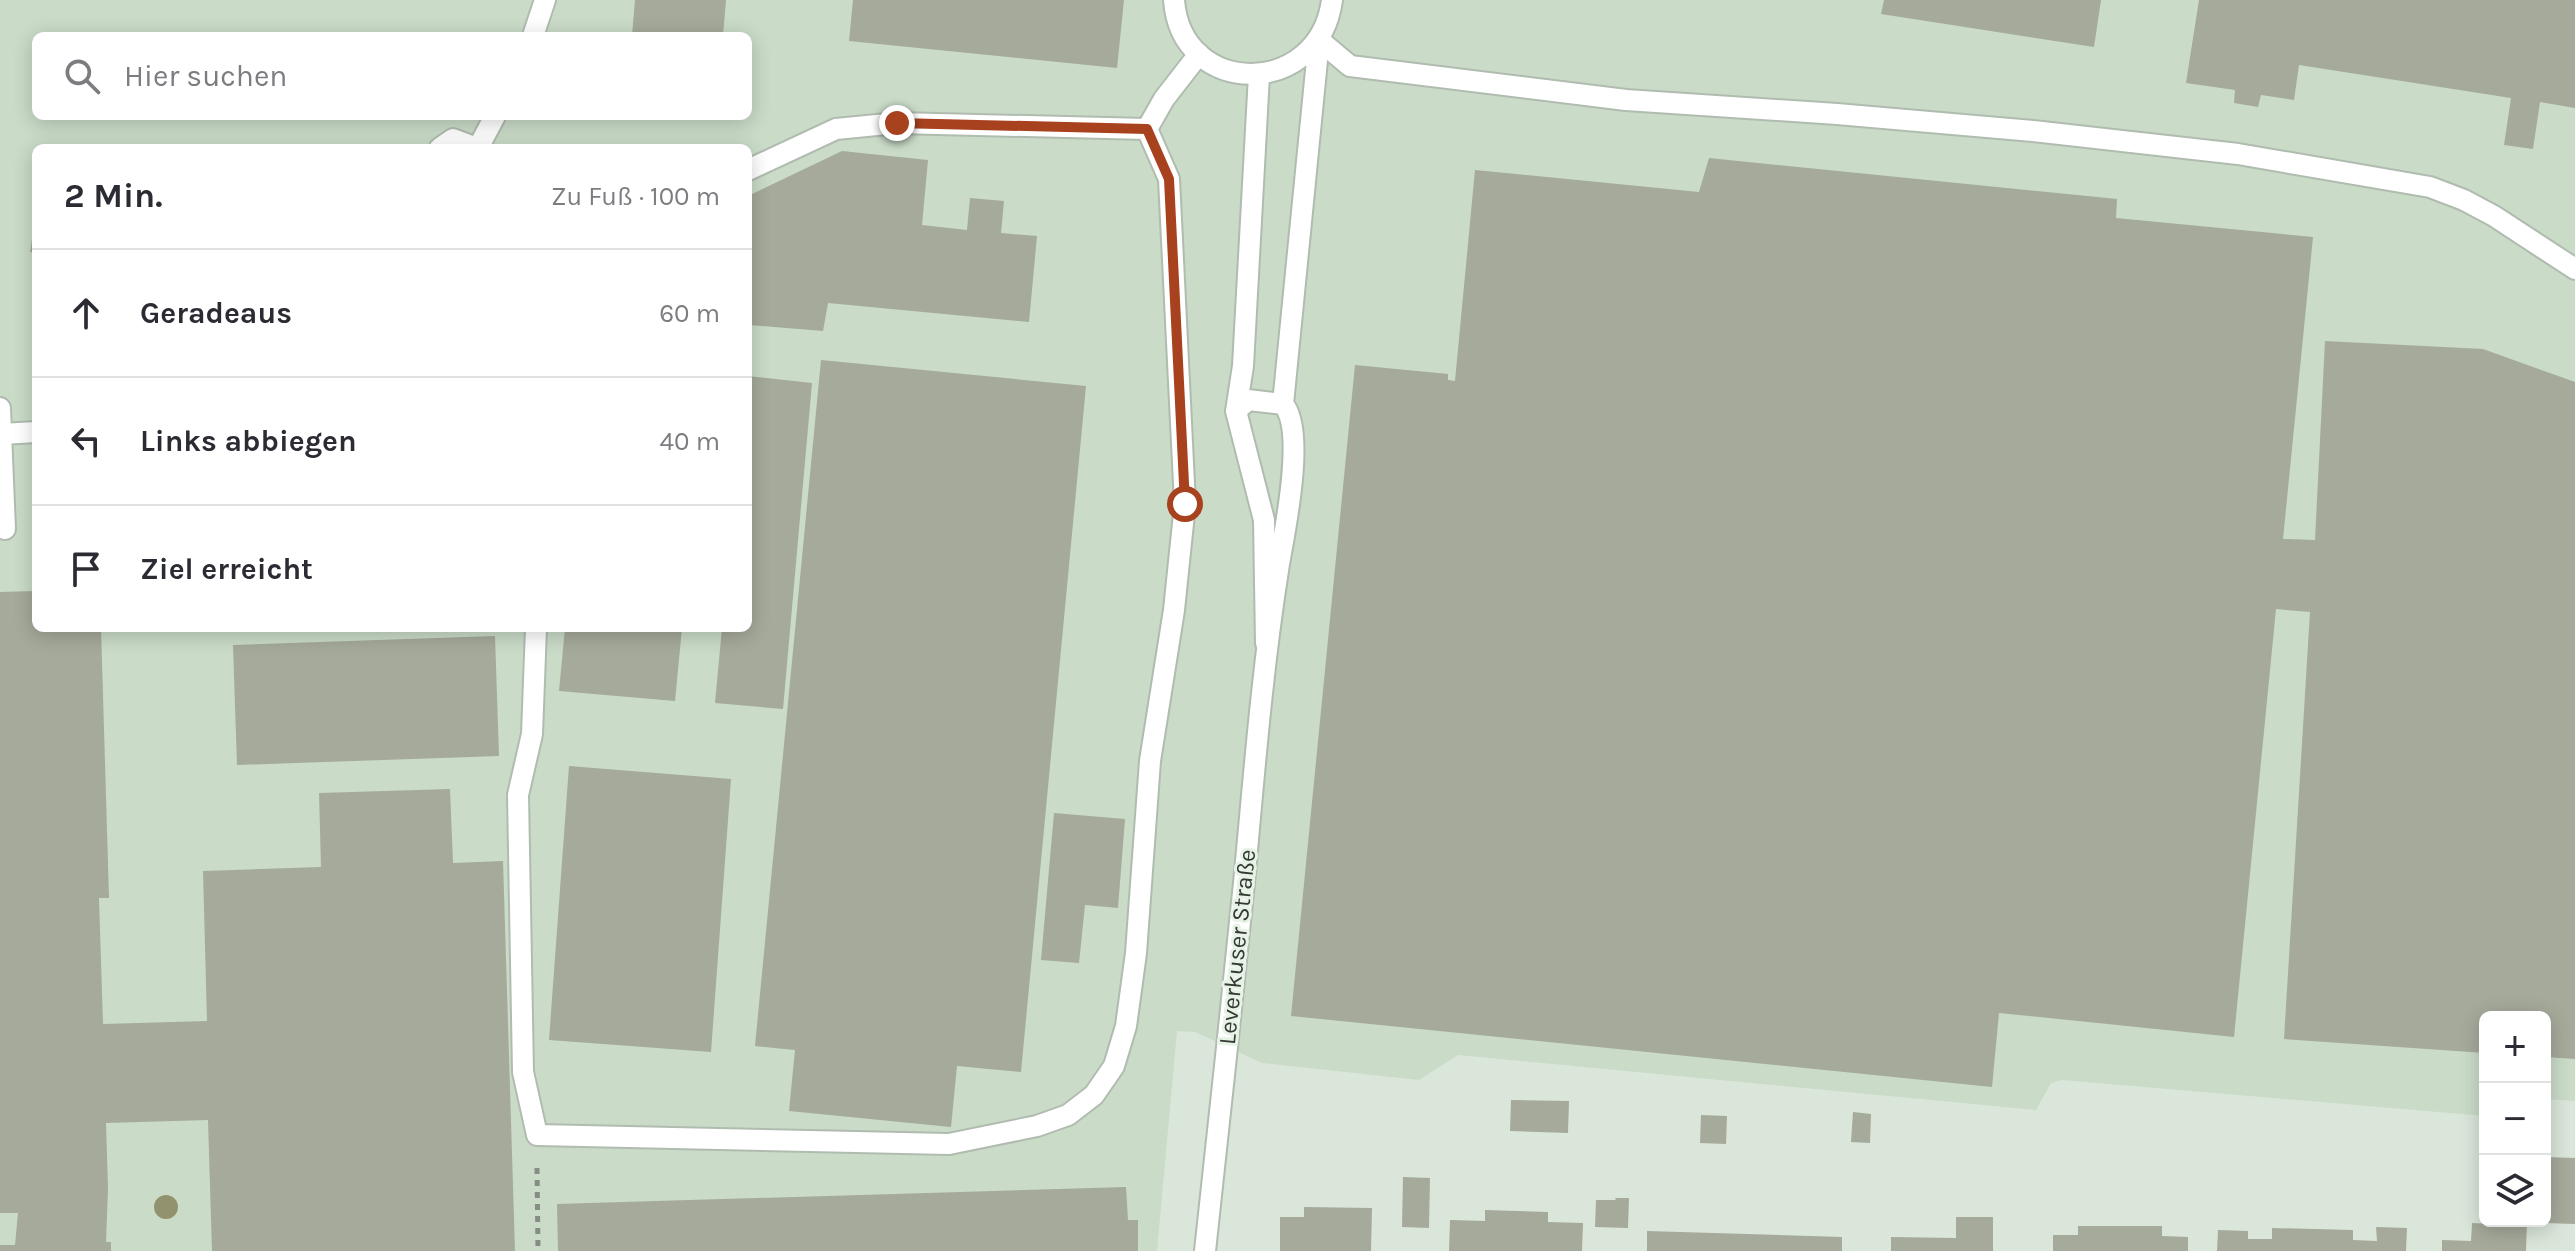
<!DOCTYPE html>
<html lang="de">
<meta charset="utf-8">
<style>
body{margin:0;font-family:Karla,sans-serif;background:#f7f7f7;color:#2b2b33}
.controls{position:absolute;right:24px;bottom:24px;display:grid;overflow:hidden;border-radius:12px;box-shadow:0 4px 20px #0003}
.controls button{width:72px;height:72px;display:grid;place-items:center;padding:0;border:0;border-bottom:2px solid #e1e1e2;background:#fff;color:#2b2b33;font:40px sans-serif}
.stop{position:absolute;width:24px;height:24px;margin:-18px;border:6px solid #a8411e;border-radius:50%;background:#fff}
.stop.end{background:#a8411e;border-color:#fff;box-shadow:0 2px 8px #0008}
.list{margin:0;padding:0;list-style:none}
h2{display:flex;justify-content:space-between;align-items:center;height:104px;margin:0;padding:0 32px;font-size:34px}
h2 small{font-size:26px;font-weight:400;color:#7c7c81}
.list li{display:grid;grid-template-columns:52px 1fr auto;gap:24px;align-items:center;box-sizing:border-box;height:128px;padding:0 32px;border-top:2px solid #e1e1e2}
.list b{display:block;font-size:30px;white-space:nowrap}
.list em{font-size:26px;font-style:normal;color:#7c7c81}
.icon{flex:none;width:44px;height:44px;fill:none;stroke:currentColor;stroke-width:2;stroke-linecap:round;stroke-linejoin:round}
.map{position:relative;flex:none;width:2575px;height:1251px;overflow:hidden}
.search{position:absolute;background:#fff;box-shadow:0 4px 20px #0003;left:32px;top:32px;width:720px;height:88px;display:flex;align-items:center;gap:20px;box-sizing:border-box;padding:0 28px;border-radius:12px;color:#7c7c81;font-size:30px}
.panel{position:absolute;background:#fff;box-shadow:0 4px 20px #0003;left:32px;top:144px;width:720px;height:488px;border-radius:12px}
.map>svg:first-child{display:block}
.built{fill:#cadbc8;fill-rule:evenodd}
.building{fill:#a5aa9b}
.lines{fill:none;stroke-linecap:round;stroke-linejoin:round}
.service-casing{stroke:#b0bcaf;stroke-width:24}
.path{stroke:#868d85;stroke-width:5;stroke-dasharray:6 6;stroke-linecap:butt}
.service{stroke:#fff;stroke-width:20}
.tree{fill:#92936e}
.route{stroke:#a8411e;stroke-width:10}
.labels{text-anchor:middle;stroke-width:6;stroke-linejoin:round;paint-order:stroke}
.street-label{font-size:24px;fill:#353934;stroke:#e7f3e6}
</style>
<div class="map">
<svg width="2575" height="1251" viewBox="0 0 2575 1251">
<rect width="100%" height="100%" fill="#dae6d9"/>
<!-- built -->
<path class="built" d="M0 0H2575V1101L2545 1099V1017H2485V1116L2062 1080 2051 1083 2036 1110 1458 1055 1419 1080 1262 1063 1195 1032 1177 1031 1157 1251H0ZM36 36H748V116H36ZM36 148H748V628H36Z"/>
<!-- building -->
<path class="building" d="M635 0H726L723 36H632Z
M853 0H1124L1117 68 849 41Z
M1884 0H2101L2094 47 1881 14Z
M2199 0H2575V108L2540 102 2533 149 2504 145 2511 98 2299 65 2294 100 2261 95 2258 107 2234 103 2235 90 2186 83Z
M842 151 928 160 922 225 967 230 970 198 1004 201 1001 233 1037 236 1029 322 828 303 823 331 748 325V196Z
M1709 158 2117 199 2116 218 2313 237 2283 539 2315 540 2325 341 2483 349 2575 382V1059L2545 1057V1017H2485V1053L2284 1039 2310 612 2276 609 2234 1037 1999 1013 1992 1087 1291 1016 1355 365 1448 374V380L1455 381 1475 170 1699 192Z
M34 227H36V253L30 252Z
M821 360 1086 386 1021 1072 957 1066 951 1127 789 1111 795 1050 755 1046Z
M748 376 812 383 783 709 715 703 722 628H748Z
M36 591V628H101L109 898H99L103 1024 207 1021 203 871 321 867 319 793 450 789 453 863 503 861 515 1251H212L208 1120 106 1123 108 1189 106 1242H111V1251H0V1245H15L18 1213H0V592Z
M565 628H682L675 701 559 691Z
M495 636 499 756 237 765 233 645Z
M569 766 731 779 711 1052 549 1040Z
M1054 813 1125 819 1118 908 1085 905 1079 963 1041 960Z
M1511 1100 1569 1101 1568 1133 1510 1131Z
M1853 1112 1871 1114 1870 1143 1851 1142Z
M1701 1115 1727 1116 1726 1144 1700 1143Z
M2545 1157 2575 1158V1224L2545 1223Z
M1403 1177 1430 1178 1429 1228 1402 1227Z
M1126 1187 1128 1220H1138V1251H558L557 1204Z
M1615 1198H1629L1628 1228 1595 1227 1596 1200H1616Z
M1304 1207 1372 1208 1371 1251H1280V1217H1304Z
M1485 1210 1548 1212V1222L1583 1223 1582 1251H1449L1450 1220 1485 1221Z
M1956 1217H1993V1251H1891V1237L1956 1238Z
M2494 1221H2527L2526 1251H2442V1240L2471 1241 2472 1223 2494 1224Z
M2078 1226H2162V1236L2188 1237V1251H2053V1235H2078Z
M2376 1227 2407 1228 2406 1251H2217L2218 1230 2248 1231V1239H2272V1228L2353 1230V1240L2377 1241Z
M1647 1231 1842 1237V1251H1647Z"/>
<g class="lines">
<!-- service casing -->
<g class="service-casing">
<path id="service" d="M1174 0C1181 98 1319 99 1332 0
M533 36 545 0
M1319 40 1350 66 1626 100 1837 114 2033 131 2238 154 2430 187 2464 200 2494 216 2575 269
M440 148 453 139 477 148
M478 148 495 116
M748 170 836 129 897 123 1147 129
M1283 404 1319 40
M0 408 5 529
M1236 411 1243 366 1259 75
M2 434 36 432
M536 628 532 734 518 795 523 1072 537 1135 949 1144 1037 1126 1068 1115 1094 1095 1114 1066 1126 1026 1136 953 1150 761 1174 610 1185 504 1169 179 1147 129 1164 99 1199 54
M1205 1251C1218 1128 1232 1006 1244 883 1254 776 1262 670 1279 564 1285 530 1306 429 1283 404L1248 400 1236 411 1264 520 1266 643"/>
</g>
<!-- path -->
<path class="path" d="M537 1168 538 1251"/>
<!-- service -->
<use href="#service" class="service"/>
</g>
<!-- trees -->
<circle class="tree" cx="166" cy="1207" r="12"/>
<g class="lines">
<!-- route -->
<path class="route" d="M897 123 1147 129 1169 179 1185 504"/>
</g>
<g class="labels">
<!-- street labels -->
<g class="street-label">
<text transform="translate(1237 947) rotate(-84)" y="8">Leverkuser Straße</text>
</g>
</g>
</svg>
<div class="controls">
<button>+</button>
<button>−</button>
<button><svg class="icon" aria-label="layers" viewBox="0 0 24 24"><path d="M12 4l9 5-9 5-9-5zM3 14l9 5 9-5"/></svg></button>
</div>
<div class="stop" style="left:1185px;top:504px"></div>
<div class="stop end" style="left:897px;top:123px"></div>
<div class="search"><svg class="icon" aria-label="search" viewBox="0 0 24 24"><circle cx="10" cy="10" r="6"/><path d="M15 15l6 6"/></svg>Hier suchen</div>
<section class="panel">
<h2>2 Min.<small>Zu Fuß · 100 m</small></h2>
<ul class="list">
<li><svg class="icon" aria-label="ahead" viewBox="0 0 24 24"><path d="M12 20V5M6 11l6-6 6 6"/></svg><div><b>Geradeaus</b></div><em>60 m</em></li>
<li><svg class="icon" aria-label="left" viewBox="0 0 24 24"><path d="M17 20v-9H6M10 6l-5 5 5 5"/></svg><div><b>Links abbiegen</b></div><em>40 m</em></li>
<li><svg class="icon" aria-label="arrive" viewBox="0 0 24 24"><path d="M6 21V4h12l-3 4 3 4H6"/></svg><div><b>Ziel erreicht</b></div></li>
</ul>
</section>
</div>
